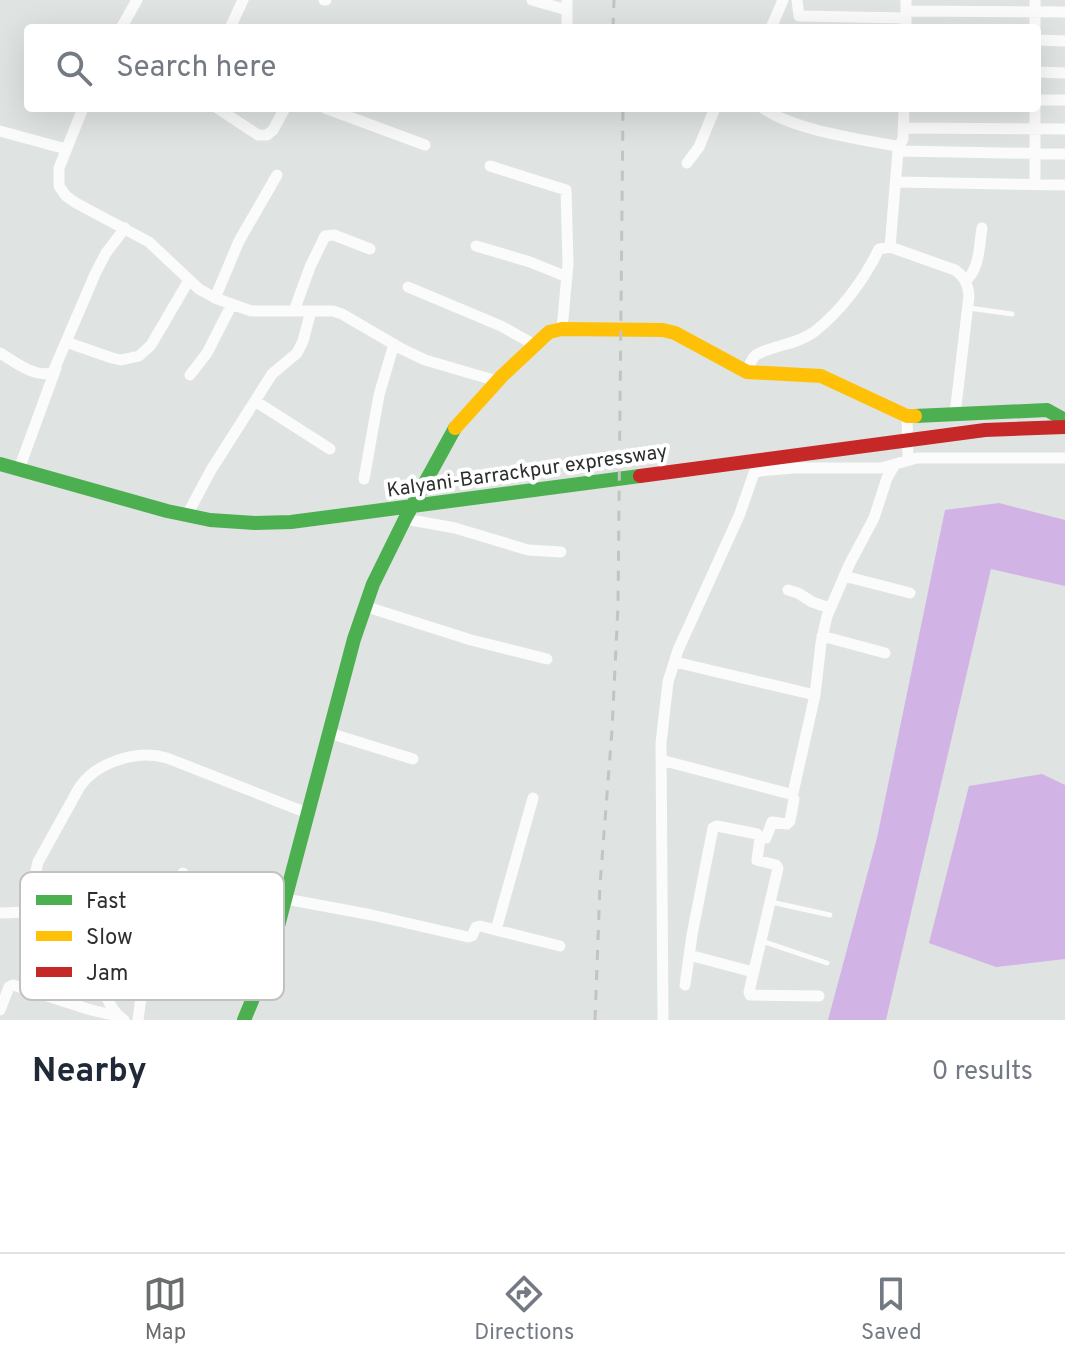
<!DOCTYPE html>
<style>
body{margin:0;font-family:Overpass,sans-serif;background:#f2f2f3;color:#1f2937}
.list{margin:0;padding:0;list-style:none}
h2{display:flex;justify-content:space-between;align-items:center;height:104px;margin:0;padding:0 32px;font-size:34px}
h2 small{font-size:26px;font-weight:400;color:#747a83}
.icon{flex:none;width:44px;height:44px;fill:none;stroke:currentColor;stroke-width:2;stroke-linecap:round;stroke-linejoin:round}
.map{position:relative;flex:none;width:1065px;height:1020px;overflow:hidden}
.search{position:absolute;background:#fff;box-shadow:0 8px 32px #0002;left:24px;right:24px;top:24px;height:88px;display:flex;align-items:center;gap:20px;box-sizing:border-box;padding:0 28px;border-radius:8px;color:#747a83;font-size:30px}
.sheet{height:232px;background:#fff}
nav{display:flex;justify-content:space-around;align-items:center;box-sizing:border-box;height:112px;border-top:2px solid #e0e1e3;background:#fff;font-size:22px;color:#747a83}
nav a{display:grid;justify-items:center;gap:4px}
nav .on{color:#6b6e6d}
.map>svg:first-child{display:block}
.water{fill:#d2b3e5}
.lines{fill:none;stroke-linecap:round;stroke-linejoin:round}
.lane{stroke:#fafbfa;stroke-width:5}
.street{stroke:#fafbfa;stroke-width:11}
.fast{stroke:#4caf50;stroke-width:14}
.slow{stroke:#ffc107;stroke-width:14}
.jam{stroke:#c62828;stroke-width:14}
.rail{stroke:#c3c4c3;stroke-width:3;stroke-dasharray:10 10;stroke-linecap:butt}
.labels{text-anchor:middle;stroke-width:8;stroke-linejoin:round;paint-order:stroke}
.street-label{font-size:20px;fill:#2c2f2e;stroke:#fff}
.key{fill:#fff;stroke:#c0c1c0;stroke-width:2}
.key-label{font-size:22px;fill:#2c2f2e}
</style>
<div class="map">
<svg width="1065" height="1020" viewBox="0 0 1065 1020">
<rect width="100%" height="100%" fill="#dfe3e1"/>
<!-- water -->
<path class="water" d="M999 503 1065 520V586L991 569 886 1020H828L877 838 945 510Z
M1042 774 1065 785V959L996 967 929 943 969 786Z"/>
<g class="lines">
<!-- lane -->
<path class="lane" d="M969 308 1012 314
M771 902 830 915
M762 941 827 963"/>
<!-- street -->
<path class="street" d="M324 0H326
M532 0 567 10
M797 0 799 16 906 18
M906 11 1065 12
M121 28 137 0
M230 28 243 0
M567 28V0
M771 28 783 0
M906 28V0
M1035 28V0
M1037 40 1065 41
M1037 72 1065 73
M1037 100H1065
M83 108 59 168V186L66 196 76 203 149 242 199 289 215 298 251 311H333L342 314 402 349 425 360 497 381
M217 108 258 135H267L273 130 285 108
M325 108 425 145
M763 108C793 130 859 139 896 146L898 151 890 247
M904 128 1065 129
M0 131 66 149
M898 148 903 139 904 108
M898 151 1065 154
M687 163 699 147 715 108
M490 166 566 190 568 264 562 329
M896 182 1065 185
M1035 184V108
M476 246 530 262 567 277
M965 281C980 270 979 245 982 228
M408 287 501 326 535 345
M215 298 239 241 277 175
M294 311 310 267 325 236 334 235 370 249
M66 342 112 358 121 360 139 356 151 345 189 280
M0 353C15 362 36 379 53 372L96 272 106 253 125 228
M747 372C749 366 751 359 756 355 773 345 796 345 814 332 841 311 864 280 879 249L890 247 955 270C965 277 968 285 969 296L955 414
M190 375 207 353 232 304
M255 401 330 449
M907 416 908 460
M19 469 56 368
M364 479 379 395 394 344
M187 515 211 470 272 374 297 353 303 341 311 311
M405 519 455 528 528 550 561 552
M844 576 910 593
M788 590 798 593 812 602 830 608
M364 606 471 640 547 659
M822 636 885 653
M675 662 815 695
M329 733 413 759
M661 760 790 794 793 793 815 695 821 643 827 616 850 563 874 518 887 478 894 466
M792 794 794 799 790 821 787 824 772 822 766 838H760L757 860 776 865 778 868 749 992 750 995 819 996
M286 899 372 915 468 937 472 936 476 927 480 926 560 946
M0 913C16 913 35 910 50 915 73 923 93 963 101 984 107 998 111 1011 124 1020
M35 913 32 888 38 862 79 788C96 762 138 749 167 758L307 813
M496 930 533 798
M69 931 109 919 162 913 183 873
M689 955 753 972
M685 985 692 935 713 828 717 826 757 834 760 838
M0 1010 9 987 13 985 91 1010 118 1016
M138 1020 152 915
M663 1020 661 743 668 682 678 650 739 516 754 473 760 471 794 468H881L917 458H1065"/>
<!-- fast -->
<path class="fast" d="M915 416 1047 410 1065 420
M0 464 167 511 210 520 255 523 291 522 640 476
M244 1020 263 974 278 926 354 639 373 584 405 519 455 428"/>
<!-- slow -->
<path class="slow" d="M455 428 502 376 549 332 562 329 663 330 675 333 747 372 821 376 907 416H915"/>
<!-- jam -->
<path class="jam" d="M640 476 985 430 1065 427"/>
<!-- rail -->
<path class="rail" d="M613 28 614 0
M595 1020 600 885 612 730 618 606 623 108"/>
</g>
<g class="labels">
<!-- street labels -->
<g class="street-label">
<text transform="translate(527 470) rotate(-8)" y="7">Kalyani-Barrackpur expressway</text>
</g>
</g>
<!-- legend -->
<rect x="20" y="872" width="264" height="128" rx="12" class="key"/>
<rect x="36" y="895" width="36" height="10" fill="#4caf50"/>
<rect x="36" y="931" width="36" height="10" fill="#ffc107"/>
<rect x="36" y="967" width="36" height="10" fill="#c62828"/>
<g class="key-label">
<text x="86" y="908">Fast</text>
<text x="86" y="944">Slow</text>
<text x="86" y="980">Jam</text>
</g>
</svg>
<div class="search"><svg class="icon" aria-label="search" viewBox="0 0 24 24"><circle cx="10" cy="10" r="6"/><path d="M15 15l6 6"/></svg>Search here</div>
</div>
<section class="sheet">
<h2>Nearby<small>0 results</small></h2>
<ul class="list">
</ul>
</section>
<nav>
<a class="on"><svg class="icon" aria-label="map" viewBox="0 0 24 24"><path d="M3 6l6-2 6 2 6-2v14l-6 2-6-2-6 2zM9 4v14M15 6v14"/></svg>Map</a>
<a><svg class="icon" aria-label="directions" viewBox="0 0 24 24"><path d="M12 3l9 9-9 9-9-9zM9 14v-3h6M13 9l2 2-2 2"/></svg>Directions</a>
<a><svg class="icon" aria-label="saved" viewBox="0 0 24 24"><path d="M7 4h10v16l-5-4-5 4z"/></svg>Saved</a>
</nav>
